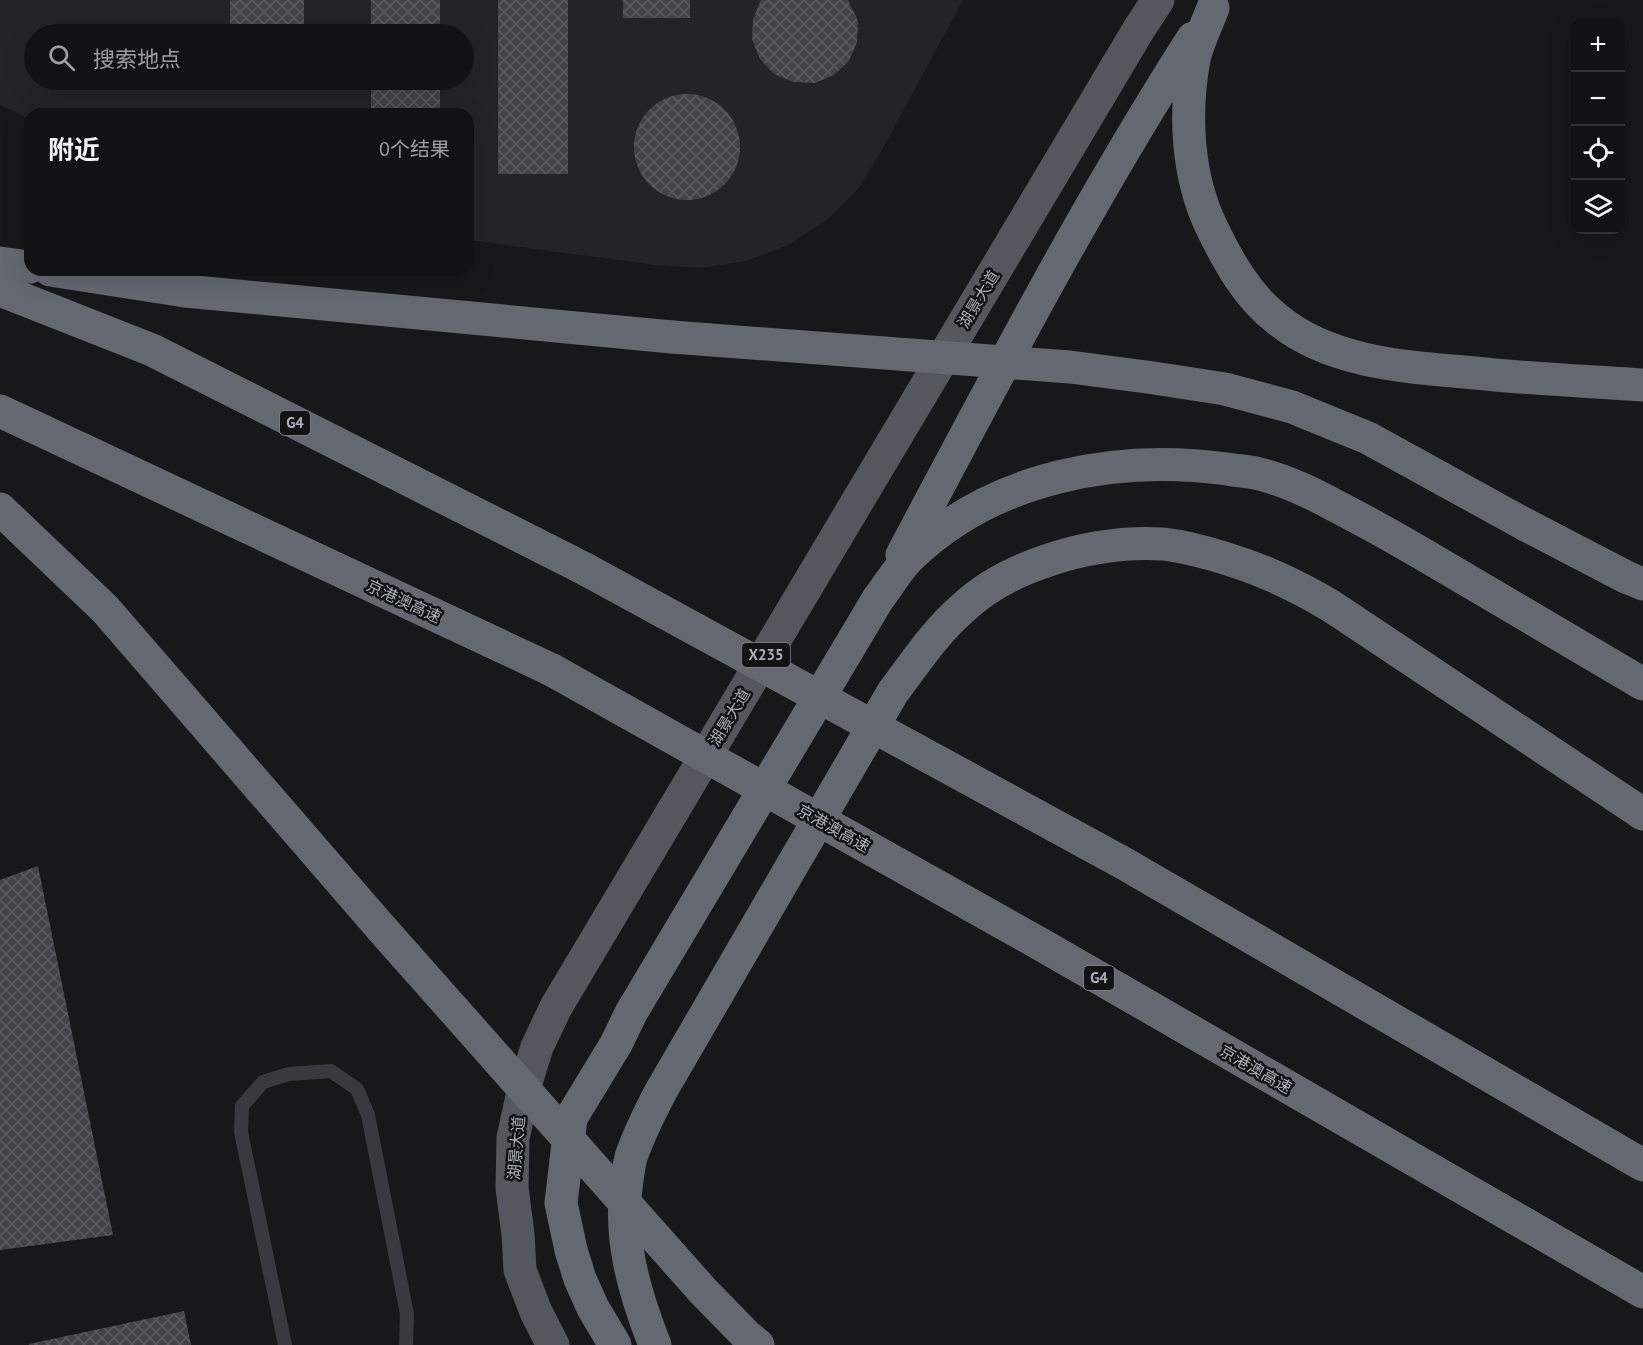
<!DOCTYPE html>
<html lang="zh">
<meta charset="utf-8">
<style>
body{margin:0;font-family:"PT Sans","Noto Sans SC",sans-serif;background:#1e2022;color:#f1f3f6}
.controls{position:absolute;right:18px;top:18px;display:grid;overflow:hidden;border-radius:12px;box-shadow:0 6px 24px #0002}
.controls button{width:54px;height:54px;display:grid;place-items:center;padding:0;border:0;border-bottom:2px solid #303234;background:#111214;color:#f1f3f6;font:30px sans-serif}
.list{margin:0;padding:0;list-style:none}
h2{display:flex;justify-content:space-between;align-items:center;height:78px;margin:0;padding:0 24px;font-size:26px}
h2 small{font-size:20px;font-weight:400;color:#9c9ea0}
.icon{flex:none;width:33px;height:33px;fill:none;stroke:currentColor;stroke-width:2;stroke-linecap:round;stroke-linejoin:round}
.map{position:relative;flex:none;width:1643px;height:1345px;overflow:hidden}
.search{position:absolute;background:#111214;box-shadow:0 6px 24px #0002;left:24px;top:24px;width:450px;height:66px;display:flex;align-items:center;gap:15px;box-sizing:border-box;padding:0 21px;border-radius:33px;color:#9c9ea0;font-size:22px}
.panel{position:absolute;background:#111214;box-shadow:0 6px 24px #0002;left:24px;top:108px;width:450px;height:168px;border-radius:18px}
.map>svg:first-child{display:block}
.built{fill:#232427;fill-rule:evenodd}
.building{fill:url(#building-cross-hatch)}
.lines{fill:none;stroke-linecap:round;stroke-linejoin:round}
.service{stroke:#383a3f;stroke-width:14}
.primary{stroke:#54585e;stroke-width:33}
.motorway{stroke:#646971;stroke-width:33}
.motorway-bridge{stroke:#646971;stroke-width:33}
.labels{text-anchor:middle;stroke-width:5;stroke-linejoin:round;paint-order:stroke}
.shield{fill:#121315;stroke:#7c8289;stroke-width:1.5}
.shield-label{font-size:15px;font-weight:bold;fill:#a9b1bb}
.street-label{font-size:16px;fill:#a9b1bb;stroke:#121315}
</style>
<div class="map">
<svg width="1643" height="1345" viewBox="0 0 1643 1345">
<defs>
<pattern id="building-cross-hatch" width="8" height="8" patternUnits="userSpaceOnUse" patternTransform="scale(1.5)"><rect width="8" height="8" fill="#414347"/><path d="M0 0l8 8M0 8l8-8" fill="none" stroke="#5a5c60"/></pattern>
</defs>
<rect width="100%" height="100%" fill="#17181a"/>
<!-- built -->
<path class="built" d="M0 0H963L883 148 859 188 827 220 788 245 746 261 701 268 655 265 468 240V114H30V119L0 105ZM34 34H464V80H34Z"/>
<!-- building -->
<path class="building" d="M230 0H304V34H230Z
M371 0H440V34H371Z
M498 0H568V174H498Z
M623 0H690V18H623Z
M761 0H848L858 21 857 42 849 61 834 75 815 83 794 82 774 74 760 59 752 39 753 19Z
M371 80H440V114H371Z
M634 147a53 53 0 1 1 106 0a53 53 0 1 1-106 0Z
M38 866 113 1235 0 1250V880Z
M184 1311 191 1345H29V1344Z"/>
<g class="lines">
<!-- service -->
<path class="service" d="M285 1345 241 1132 242 1106 263 1082 289 1074 331 1071 357 1089 368 1115 407 1314 406 1345"/>
<!-- primary -->
<path class="primary" d="M553 1345 536 1312 520 1270 518 1234 512 1188 513 1138 523 1092 537 1047 556 1007 1139 29 1158 0"/>
<!-- motorway -->
<path class="motorway" d="M1213 8C1207 24 1198 42 1194 59 1184 114 1187 177 1212 228 1228 261 1247 296 1277 319 1331 364 1409 367 1475 373 1531 379 1587 381 1643 385
M0 263 30 267
M50 270 185 291 672 337
M0 290 152 350 585 569
M0 411 552 670
M0 509 105 609 382 929
M1526 525 1626 577 1643 584
M902 555C995 380 1086 205 1193 38
M615 1345 593 1308 580 1279 571 1250 561 1203 571 1118 616 1044 631 1013 878 599C889 585 898 568 911 556 994 476 1117 454 1227 469 1238 471 1249 471 1259 474 1285 480 1310 492 1334 505 1363 520 1392 536 1421 553 1495 596 1569 640 1643 684
M655 1345C634 1292 618 1237 627 1180 628 1173 629 1165 631 1157 639 1134 650 1112 661 1091L893 692C915 663 935 632 963 608 987 585 1018 570 1049 560 1085 548 1124 542 1162 544 1178 545 1195 550 1211 554 1256 567 1291 582 1331 606L1643 814"/>
<!-- motorway-bridge -->
<path class="motorway-bridge" d="M672 337 1070 367 1154 378 1225 389 1292 407 1368 438 1526 525
M585 569 1125 864 1643 1165
M552 670 1042 945 1643 1292
M382 929 703 1291 747 1336 758 1345"/>
</g>
<g class="labels">
<!-- shield labels -->
<g class="shield">
<rect x="280" y="411" width="30" height="24" rx="4.5"/>
<rect x="742" y="643" width="48" height="24" rx="4.5"/>
<rect x="1084" y="966" width="30" height="24" rx="4.5"/>
</g>
<g class="shield-label">
<text x="295" y="428">G4</text>
<text x="766" y="660">X235</text>
<text x="1099" y="983">G4</text>
</g>
<!-- street labels -->
<g class="street-label">
<text transform="translate(978 299) rotate(-59)" y="6">湖景大道</text>
<text transform="translate(404 601) rotate(25)" y="6">京港澳高速</text>
<text transform="translate(729 717) rotate(-59)" y="6">湖景大道</text>
<text transform="translate(834 828) rotate(29)" y="6">京港澳高速</text>
<text transform="translate(1256 1069) rotate(30)" y="6">京港澳高速</text>
<text transform="translate(516 1148) rotate(-85)" y="6">湖景大道</text>
</g>
</g>
</svg>
<div class="controls">
<button>+</button>
<button>−</button>
<button><svg class="icon" aria-label="locate" viewBox="0 0 24 24"><circle cx="12" cy="12" r="6"/><path d="M12 2v4M12 18v4M2 12h4M18 12h4"/></svg></button>
<button><svg class="icon" aria-label="layers" viewBox="0 0 24 24"><path d="M12 4l9 5-9 5-9-5zM3 14l9 5 9-5"/></svg></button>
</div>
<div class="search"><svg class="icon" aria-label="search" viewBox="0 0 24 24"><circle cx="10" cy="10" r="6"/><path d="M15 15l6 6"/></svg>搜索地点</div>
<section class="panel">
<h2>附近<small>0个结果</small></h2>
<ul class="list">
</ul>
</section>
</div>
